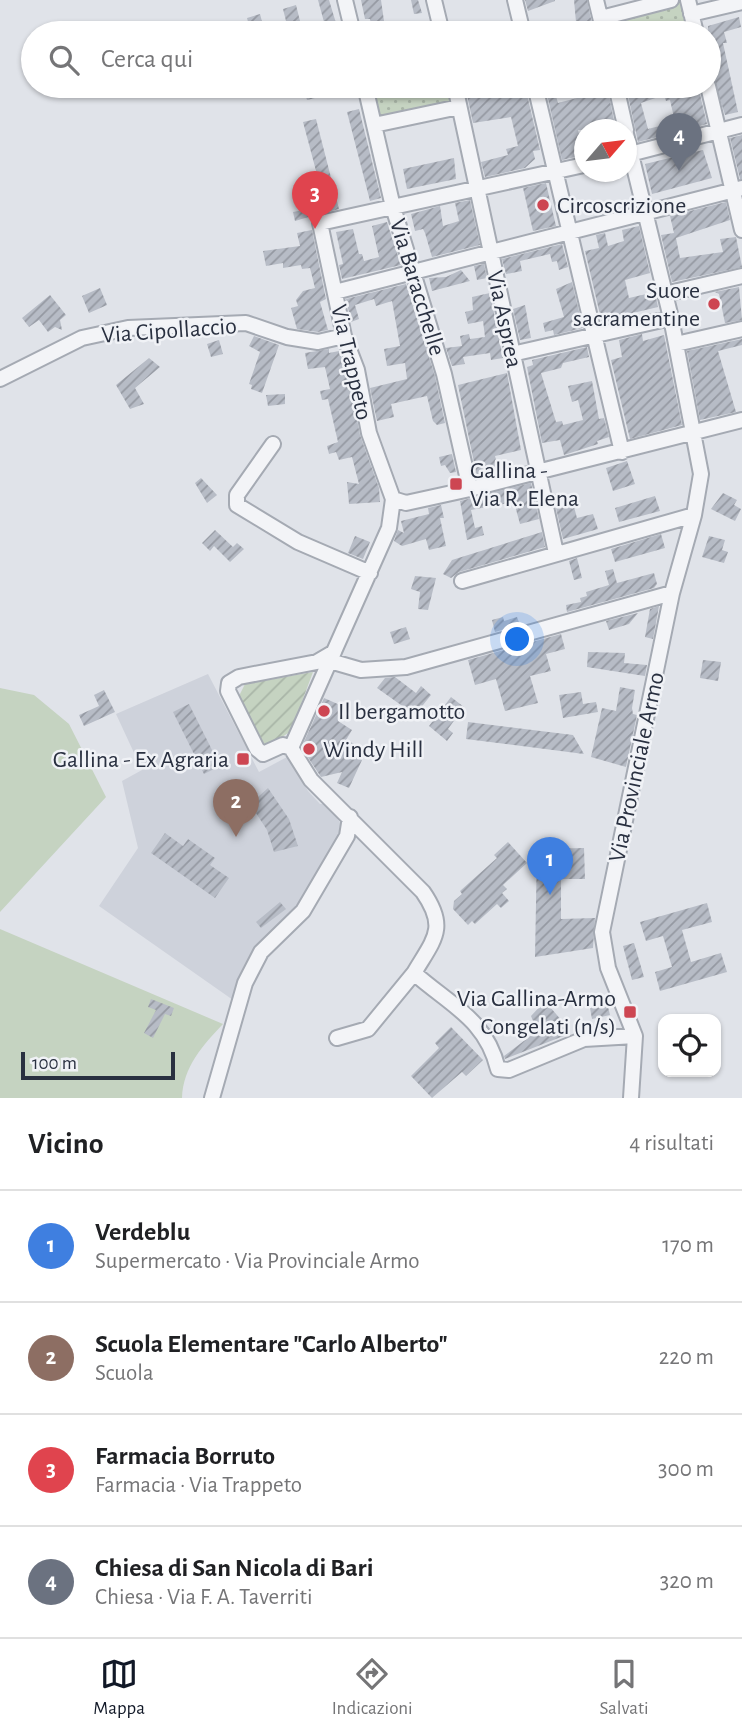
<!DOCTYPE html>
<html lang="it">
<meta charset="utf-8">
<style>
body{margin:0;font-family:"Alegreya Sans",sans-serif;background:#f6f6f6;color:#202124}
.controls{position:absolute;right:21px;bottom:21px;display:grid;overflow:hidden;border-radius:14px;box-shadow:0 2px 5px #0004}
.controls button{width:63px;height:63px;display:grid;place-items:center;padding:0;border:0;border-bottom:2px solid #e0e0e0;background:#fff;color:#202124;font:35px sans-serif}
.compass{position:absolute;left:574px;top:119px;width:63px;height:63px;border-radius:50%;background:#fff;box-shadow:0 2px 5px #0004;rotate:62deg}
.scale{position:absolute;left:21px;bottom:18px;width:154px;box-sizing:border-box;padding-left:7px;border:4px solid #293040;border-top:0;font-size:19px;line-height:24px;white-space:nowrap;color:#293040;-webkit-text-stroke:5px #f0f2f6;paint-order:stroke}
.you{position:absolute;left:518px;top:640px;width:24px;height:24px;margin:-18px;border:5px solid #fff;border-radius:50%;background:#1a73e8;box-shadow:0 0 0 10px #1a73e833}
.badge{display:grid;place-items:center;width:46px;height:46px;border-radius:50%;background:#111827;color:#fff;font-size:23px;font-weight:700}
.pin{position:absolute;translate:-50% -58px;filter:drop-shadow(0 2px 4px #0008)}
.pin::after{content:'';position:absolute;top:37px;width:24px;height:21px;background:inherit;clip-path:polygon(0 0,100% 0,50% 100%)}
.list{margin:0;padding:0;list-style:none}
h2{display:flex;justify-content:space-between;align-items:center;height:91px;margin:0;padding:0 28px;font-size:30px}
h2 small{font-size:23px;font-weight:400;color:#757577}
.list li{display:grid;grid-template-columns:46px 1fr auto;gap:21px;align-items:center;box-sizing:border-box;height:112px;padding:0 28px;border-top:2px solid #e0e0e0}
.list b{display:block;font-size:26px;white-space:nowrap}
.list p{margin:0;font-size:23px;white-space:nowrap;color:#757577}
.list em{font-size:23px;font-style:normal;color:#757577}
.icon{flex:none;width:38px;height:38px;fill:none;stroke:currentColor;stroke-width:2;stroke-linecap:round;stroke-linejoin:round}
.map{position:relative;flex:none;width:742px;height:1098px;overflow:hidden}
.search{position:absolute;background:#fff;box-shadow:0 2px 5px #0004;left:21px;right:21px;top:21px;height:77px;display:flex;align-items:center;gap:18px;box-sizing:border-box;padding:0 24px;border-radius:38px;color:#757577;font-size:26px}
.sheet{height:539px;background:#fff}
nav{display:flex;justify-content:space-around;align-items:center;box-sizing:border-box;height:98px;border-top:2px solid #e0e0e0;background:#fff;font-size:19px;color:#757577}
nav a{display:grid;justify-items:center;gap:4px}
nav .on{color:#111827}
.map>svg:first-child{display:block}
.built{fill:#ced2db}
.grass{fill:#c5d3c1}
.park{fill:url(#park-dots)}
.garden{fill:url(#garden-furrows)}
.building{fill:url(#building-hatch);fill-rule:evenodd}
.lines{fill:none;stroke-linecap:round;stroke-linejoin:round}
.minor-casing{stroke:#a5aab3;stroke-width:18}
.minor{stroke:#f3f4f7;stroke-width:14}
.poi-dot{fill:#cd4652;stroke:#f0f2f6;stroke-width:2.5}
.labels{text-anchor:middle;stroke-width:5;stroke-linejoin:round;paint-order:stroke}
.poi-label{font-size:24px;fill:#293040;stroke:#f0f2f6;text-anchor:start}
.street-label{font-size:24px;fill:#293040;stroke:#f0f2f6}
</style>
<div class="map">
<svg width="742" height="1098" viewBox="0 0 742 1098">
<defs>
<pattern id="park-dots" width="8" height="8" patternUnits="userSpaceOnUse" patternTransform="scale(1.75)"><rect width="8" height="8" fill="#c5d3c1"/><path d="M2 2h.1M6 6h.1" fill="none" stroke="#a9b5a7" stroke-width="1.8" stroke-linecap="round"/></pattern>
<pattern id="garden-furrows" width="10" height="10" patternUnits="userSpaceOnUse" patternTransform="scale(1.75)"><rect width="10" height="10" fill="#c5d3c1"/><path d="M-1 1l2-2M0 10L10 0M9 11l2-2" fill="none" stroke="#a9b5a7"/></pattern>
<pattern id="building-hatch" width="6" height="6" patternUnits="userSpaceOnUse" patternTransform="scale(1.75)"><rect width="6" height="6" fill="#b7bcc6"/><path d="M-1 1l2-2M0 6l6-6M5 7l2-2" fill="none" stroke="#9599a2"/></pattern>
</defs>
<rect width="100%" height="100%" fill="#e0e3e9"/>
<!-- built -->
<path class="built" d="M208 674 259 772 287 757 308 791 320 804H327L343 827 290 918 255 949 233 1000 99 906 138 848 122 781 142 770 116 714Z"/>
<!-- grass -->
<path class="grass" d="M0 688 34 695 69 724 106 797 0 912Z
M0 929 223 1024C203 1045 183 1067 182 1098H0Z"/>
<!-- park -->
<path class="park" d="M680 1 688 33H611L608 19Z
M367 86H451L455 104 376 120Z"/>
<!-- garden -->
<path class="garden" d="M313 672 291 731 269 746 264 744 239 696 245 684Z"/>
<!-- building -->
<path class="building" d="M318 0H329L339 33H327Z
M361 0H381L384 21 371 24 370 19H365Z
M411 0H418L422 13 414 14Z
M525 0H555V1L528 11Z
M574 0H587L594 33H577Z
M296 5 303 33H289L283 9Z
M260 14 265 33H251L247 18Z
M739 17 741 27 724 32 727 43H723L738 112 725 115 709 65 708 26Z
M264 86H293L294 88 266 96Z
M303 86H317L319 97 307 100Z
M465 86H525L540 150 533 151 535 159 525 168 485 177 481 162 508 155 506 149 518 146 511 117 473 123Z
M545 86H553L558 103 592 94 590 86H607L616 130H578L584 155 562 160Z
M626 86H698L707 124 638 142ZM664 95 666 101 670 100 675 122 648 129 641 103Z
M359 109 381 198 370 201 347 112Z
M316 119 339 209 327 212 303 122Z
M742 135V179H740L730 138Z
M703 150 712 178 652 194 645 164Z
M454 158 456 179 407 189 403 169Z
M546 183 556 226 533 231 523 188Z
M470 200 480 245 432 257 425 233 423 229 415 231 411 214 440 206 443 226 459 221 455 203Z
M726 202 730 220 676 238 680 258 723 252 720 239 736 237 742 267 672 282 661 235 674 233 670 216Z
M324 206 325 212 295 221 293 212Z
M387 222 401 265 342 279 339 265 343 264 336 232 353 229 359 254H362L364 261 379 257 372 226Z
M639 226 650 273 625 280 629 298 655 292 658 307 633 313 634 317 602 323 585 251 599 248 596 235 605 233 608 246 624 241 622 230Z
M312 230 326 299 320 302 328 330 318 332 297 329 291 308 298 306 296 300 303 291 315 288 310 268 302 269 301 265 283 268V263L266 266 263 251 300 246 297 233Z
M562 244 568 267 559 270 557 261 552 262 550 254 520 261 522 271 506 274 502 259Z
M484 264 487 278 477 280 474 266Z
M461 270 470 281 432 291 429 278 446 277Z
M572 282 583 328 554 335 553 330 545 332 543 323 564 317 556 289Z
M406 284 435 376 445 423 437 425 433 421 427 396 391 404 394 417 377 421 370 388 407 379 405 363 387 366 384 349 400 346 392 301 376 306 374 299 355 305 359 319 351 322 346 299Z
M739 287 742 320 725 323 719 294 715 292Z
M100 288 107 305 89 313 82 296Z
M490 293 503 358 491 360 490 353 463 357 465 364 452 366 446 348 462 346 460 336 469 334 470 339 485 337 483 321 468 324 465 312 473 310 472 297Z
M50 295 66 315 60 320 62 330 55 327 48 332 39 320 29 327 22 318Z
M525 305 531 338 520 340 513 309Z
M642 334 643 341 664 335 682 425 630 439 611 360 622 357 619 340Z
M254 336 279 345 262 393 251 389 252 385 249 384 260 352 249 346Z
M742 339V345L718 351 736 412 700 420 687 351Z
M219 340 223 354 211 357 207 344Z
M587 347 589 357 563 363 561 368 541 373 556 422 562 421 563 425 583 420 578 400 572 402 568 386 592 381 599 419 604 418 609 437 597 441 598 444 564 455 560 440 542 443 527 367 533 365 532 360Z
M329 349V353L339 351 348 373 360 435 379 488 380 502 349 504 347 482 359 484 352 457 339 460 336 452 329 454 327 446 338 442 328 399 322 400 320 391 330 389 325 367 308 369 305 353Z
M149 358 160 367 135 388 144 404 130 409 116 385Z
M507 373 521 450 495 456 499 472 477 477 458 385Z
M285 394V404L268 406 266 395Z
M452 454 456 472 450 473 445 465 441 466 439 457Z
M627 461 635 484 613 491 606 468Z
M201 478 217 495 207 503 195 483Z
M531 483 539 519 520 524 514 502 471 510 475 528 482 526 484 535 467 540 460 501Z
M559 493 563 506 573 503 577 518 593 514 598 529 563 539 553 495Z
M723 493 737 500 734 505 741 509 735 521 711 509Z
M655 496 660 511 619 522 615 508Z
M441 505 444 518H440L446 546 429 550 426 539 402 546 394 541 398 530 404 533 401 521 429 514 428 508Z
M215 530 233 547 237 543 244 549 230 562 214 546 210 551 202 543Z
M542 532 545 547 459 572 451 578 443 574 452 560Z
M661 534 665 548 615 562 611 549Z
M355 536 370 542 363 559 348 553Z
M709 536 725 540 722 550 728 552 724 563 702 557Z
M577 558 582 578 574 580 569 561Z
M613 569 617 583 654 573 657 584 654 588 567 612 566 605 581 602 580 598 587 596 586 592 609 585 605 571Z
M415 576 436 578 428 610 418 609 420 592 411 589Z
M659 606 653 639 645 637 650 609Z
M638 613 629 624 609 630 606 621Z
M503 617 504 621 517 617 520 625 495 632 492 620Z
M406 627 410 639 394 644 390 632Z
M561 634 565 649 546 654 551 671 530 676 538 703 505 711 496 679 475 685 468 660Z
M588 652 625 653 624 663 647 665 645 676 587 667Z
M703 660 721 662 718 681 700 678Z
M395 677 416 693 421 686 431 695 415 715 377 688 385 678Z
M620 687 635 690 632 708 633 714 637 715 626 767 591 757 602 708 616 711Z
M104 690 115 712 84 726 79 715 99 706 94 695Z
M581 692 583 704 596 702 598 712 563 718 559 695Z
M451 697 464 707 448 729 453 733 447 741 429 726Z
M324 698 340 705 338 721 352 730 346 740 363 748 359 758 362 760 349 788 337 783 342 772 321 777 305 753 303 744Z
M189 704 220 766 204 774 173 712Z
M468 722 573 735 584 754 466 739Z
M268 788 289 819 298 846 274 852 267 830 250 804Z
M165 833 183 846 188 839 215 858 210 865 229 878 215 898 151 853Z
M508 842 527 863 503 885 507 889 502 893 509 901 501 908 497 904 475 924 472 921 468 925 453 909 454 901 462 894 460 891 497 858 494 855Z
M584 848 585 879H561V919L595 918 593 948 535 957 537 849Z
M280 902 286 909 261 928 256 922Z
M707 903 712 922 682 930 691 962 721 953 727 972 660 991 655 972 672 967 663 936 646 941 640 922Z
M634 943 644 977 632 980 623 946Z
M606 998 610 1015 592 1019 590 1008 594 1007 592 1001Z
M151 999 174 1008 171 1016 165 1014 153 1038 144 1033 156 1010 148 1007Z
M545 1001 562 1021 566 1035 505 1059 504 1056 537 1031 531 1016Z
M451 1027 483 1060 466 1076 462 1072 432 1098 411 1076 439 1048 435 1043Z"/>
<g class="lines">
<!-- minor casing -->
<g class="minor-casing">
<path id="minor" d="M345 0 353 33
M434 0 442 33
M515 0 523 33
M596 0 604 33
M688 0 696 33
M691 14 742 2
M601 18 671 0
M365 86 393 207 444 374 470 489
M455 86 556 553
M535 86 622 452
M616 86 626 130
M708 86 742 230
M374 125 459 107
M626 134 671 318 701 474 694 515 672 593 602 932 608 968 635 1036 631 1098
M626 155 742 125
M335 292 742 188
M665 294 742 276
M676 344 742 329
M512 354 671 318
M0 379 82 338 128 328 246 323 287 337 318 342 344 336
M273 444 237 495V505L298 542 370 573
M393 499 369 433 357 370 344 336 320 223 584 165
M462 581 694 515
M334 652 317 662 239 677 229 683 228 691 257 749 263 754 283 745 291 748 389 528 393 499 406 503 470 489 742 420
M330 661 361 670 406 667 672 593
M291 748 311 780 423 892C448 928 434 939 414 973 450 1005 486 1019 498 1069L509 1070 584 1039 635 1036
M337 1038 368 1029 414 973
M212 1098 245 983 261 952 303 911 347 836 350 817"/>
</g>
<!-- minor -->
<use href="#minor" class="minor"/>
</g>
<!-- markers -->
<g class="poi-dot">
<circle cx="543" cy="205" r="7"/>
<circle cx="714" cy="304" r="7"/>
<rect x="449" y="477" width="14" height="14" rx="3.5"/>
<circle cx="324" cy="711" r="7"/>
<circle cx="309" cy="749" r="7"/>
<rect x="236" y="752" width="14" height="14" rx="3.5"/>
<rect x="623" y="1005" width="14" height="14" rx="3.5"/>
</g>
<g class="labels">
<!-- poi labels -->
<g class="poi-label">
<text x="557" y="213">Circoscrizione</text>
<text x="700" y="298" text-anchor="end">Suore<tspan x="700" dy="28">sacramentine</tspan></text>
<text x="470" y="478">Gallina -<tspan x="470" dy="28">Via R. Elena</tspan></text>
<text x="338" y="719">Il bergamotto</text>
<text x="323" y="757">Windy Hill</text>
<text x="229" y="767" text-anchor="end">Gallina - Ex Agraria</text>
<text x="616" y="1006" text-anchor="end">Via Gallina-Armo<tspan x="616" dy="28">Congelati (n/s)</tspan></text>
</g>
<!-- street labels -->
<g class="street-label">
<text transform="translate(418 287) rotate(73)" y="8">Via Baracchelle</text>
<text transform="translate(505 319) rotate(78)" y="8">Via Asprea</text>
<text transform="translate(169 330) rotate(-4)" y="8">Via Cipollaccio</text>
<text transform="translate(352 362) rotate(77)" y="8">Via Trappeto</text>
<text transform="translate(636 767) rotate(-78)" y="8">Via Provinciale Armo</text>
</g>
</g>
</svg>
<div class="controls">
<button><svg class="icon" aria-label="locate" viewBox="0 0 24 24"><circle cx="12" cy="12" r="6"/><path d="M12 2v4M12 18v4M2 12h4M18 12h4"/></svg></button>
</div>
<svg class="compass" viewBox="-18 -18 36 36"><path d="M0-13l5 13h-10z" fill="#e53935"/><path d="M0 13l5-13h-10z" fill="#757577"/></svg>
<div class="scale">100 m</div>
<div class="you"></div>
<div class="pin badge" style="left:550px;top:895px;background:#3f7fe0">1</div>
<div class="pin badge" style="left:236px;top:837px;background:#8d6e63">2</div>
<div class="pin badge" style="left:315px;top:229px;background:#e0444e">3</div>
<div class="pin badge" style="left:679px;top:171px;background:#6b7280">4</div>
<div class="search"><svg class="icon" aria-label="search" viewBox="0 0 24 24"><circle cx="10" cy="10" r="6"/><path d="M15 15l6 6"/></svg>Cerca qui</div>
</div>
<section class="sheet">
<h2>Vicino<small>4 risultati</small></h2>
<ul class="list">
<li><span class="badge" style="background:#3f7fe0">1</span><div><b>Verdeblu</b><p>Supermercato · Via Provinciale Armo</p></div><em>170 m</em></li>
<li><span class="badge" style="background:#8d6e63">2</span><div><b>Scuola Elementare &quot;Carlo Alberto&quot;</b><p>Scuola</p></div><em>220 m</em></li>
<li><span class="badge" style="background:#e0444e">3</span><div><b>Farmacia Borruto</b><p>Farmacia · Via Trappeto</p></div><em>300 m</em></li>
<li><span class="badge" style="background:#6b7280">4</span><div><b>Chiesa di San Nicola di Bari</b><p>Chiesa · Via F. A. Taverriti</p></div><em>320 m</em></li>
</ul>
</section>
<nav>
<a class="on"><svg class="icon" aria-label="map" viewBox="0 0 24 24"><path d="M3 6l6-2 6 2 6-2v14l-6 2-6-2-6 2zM9 4v14M15 6v14"/></svg>Mappa</a>
<a><svg class="icon" aria-label="directions" viewBox="0 0 24 24"><path d="M12 3l9 9-9 9-9-9zM9 14v-3h6M13 9l2 2-2 2"/></svg>Indicazioni</a>
<a><svg class="icon" aria-label="saved" viewBox="0 0 24 24"><path d="M7 4h10v16l-5-4-5 4z"/></svg>Salvati</a>
</nav>
